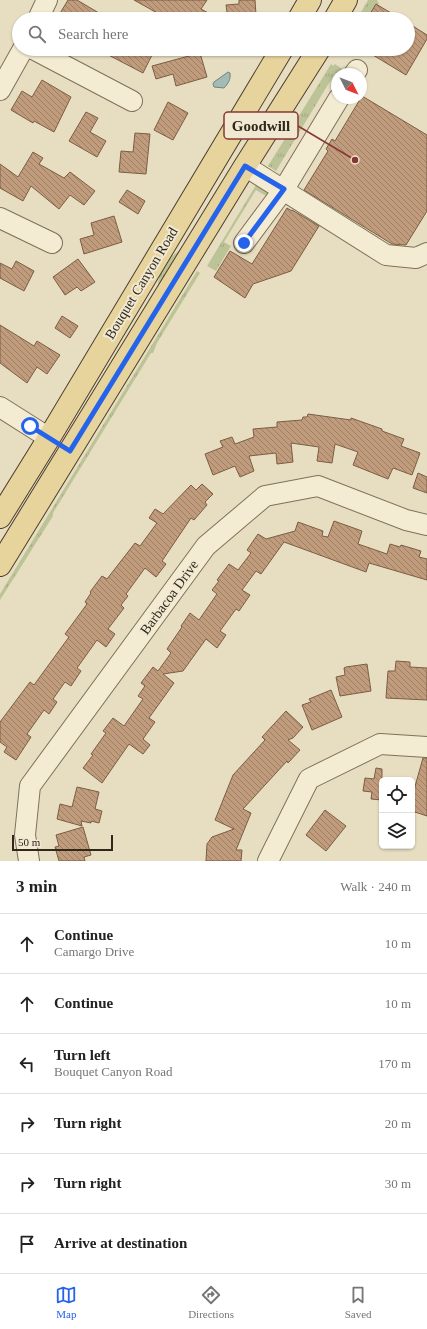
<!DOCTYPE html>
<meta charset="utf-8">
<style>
body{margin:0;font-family:Georgia,serif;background:#f6f6f6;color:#222}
.controls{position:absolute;right:12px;bottom:12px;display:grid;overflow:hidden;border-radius:6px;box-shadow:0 1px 3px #0004}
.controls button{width:36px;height:36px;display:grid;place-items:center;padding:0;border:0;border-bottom:1px solid #e0e0e0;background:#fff;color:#222;font:20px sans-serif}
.compass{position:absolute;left:331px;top:68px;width:36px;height:36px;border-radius:50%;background:#fff;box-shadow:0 1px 3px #0004;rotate:132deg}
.scale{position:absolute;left:12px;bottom:10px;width:101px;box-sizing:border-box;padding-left:4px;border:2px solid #30281d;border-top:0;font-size:11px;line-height:14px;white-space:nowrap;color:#30281d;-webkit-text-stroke:3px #f0e8d0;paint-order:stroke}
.stop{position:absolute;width:12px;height:12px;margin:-9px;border:3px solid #2563eb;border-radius:50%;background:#fff}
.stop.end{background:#2563eb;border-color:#fff;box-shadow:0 1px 4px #0008}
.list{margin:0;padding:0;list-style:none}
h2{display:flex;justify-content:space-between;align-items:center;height:52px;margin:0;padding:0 16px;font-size:17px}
h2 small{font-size:13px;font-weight:400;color:#767676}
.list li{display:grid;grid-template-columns:26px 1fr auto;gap:12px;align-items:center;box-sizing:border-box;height:60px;padding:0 16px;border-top:1px solid #e0e0e0}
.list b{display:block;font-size:15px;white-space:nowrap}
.list p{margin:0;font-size:13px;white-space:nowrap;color:#767676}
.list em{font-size:13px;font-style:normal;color:#767676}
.icon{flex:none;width:22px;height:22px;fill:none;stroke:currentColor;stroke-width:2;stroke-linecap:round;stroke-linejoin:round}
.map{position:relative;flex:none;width:427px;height:861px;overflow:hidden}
.search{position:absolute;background:#fff;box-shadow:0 1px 3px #0004;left:12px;right:12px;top:12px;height:44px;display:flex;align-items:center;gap:10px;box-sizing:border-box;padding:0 14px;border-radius:22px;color:#767676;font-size:15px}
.sheet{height:412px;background:#fff}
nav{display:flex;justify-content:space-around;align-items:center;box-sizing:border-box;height:56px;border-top:1px solid #e0e0e0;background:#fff;font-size:11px;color:#767676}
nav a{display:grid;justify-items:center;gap:2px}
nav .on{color:#2563eb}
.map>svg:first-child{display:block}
.grass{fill:url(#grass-tufts)}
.water{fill:#a3bab5;stroke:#6c8782}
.building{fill:url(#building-back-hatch);stroke:#7b5d44}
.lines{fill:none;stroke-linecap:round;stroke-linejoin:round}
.minor-casing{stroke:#7f705b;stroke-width:22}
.major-casing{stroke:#4d3f2f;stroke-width:24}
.minor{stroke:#f3ecd3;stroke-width:20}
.major{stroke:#e7d49d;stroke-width:22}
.route{stroke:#2563eb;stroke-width:5}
.labels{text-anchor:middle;stroke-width:4;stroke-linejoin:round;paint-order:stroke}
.street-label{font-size:14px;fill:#30281d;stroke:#f0e8d0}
.leader{fill:none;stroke:#863733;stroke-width:1.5}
.callout-dot{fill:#863733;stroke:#f0e8d0;stroke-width:1.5}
.callout{fill:#f0e8d0;stroke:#863733;stroke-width:1.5}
.callout-label{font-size:15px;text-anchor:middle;font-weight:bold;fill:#30281d}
</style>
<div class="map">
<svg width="427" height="861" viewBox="0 0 427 861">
<defs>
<pattern id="grass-tufts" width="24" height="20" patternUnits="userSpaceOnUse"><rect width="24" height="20" fill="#bcc497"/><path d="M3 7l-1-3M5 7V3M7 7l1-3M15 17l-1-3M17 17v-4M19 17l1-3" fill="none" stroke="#a2a882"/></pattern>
<pattern id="building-back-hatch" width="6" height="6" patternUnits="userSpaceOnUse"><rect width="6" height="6" fill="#c19c7c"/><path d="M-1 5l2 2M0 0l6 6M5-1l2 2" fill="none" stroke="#9d7f65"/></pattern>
</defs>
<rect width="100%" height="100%" fill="#e7dec1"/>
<!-- grass -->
<path class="grass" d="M368 0H378L377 1 379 3 378 5 376 4 367 19H357Z
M331 64 333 66 335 64 349 74 335 73 276 171 268 166Z
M256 185 269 193 266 196 256 190 224 242 231 246 216 271 207 266Z
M183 248 158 289C157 272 168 257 183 248Z
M197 271 200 273 157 343 153 353H151L53 513V516L0 600V594Z"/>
<!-- water -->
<path class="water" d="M228 72 230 73C231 79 228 84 224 88L214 87 213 84 214 82Z"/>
<!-- building -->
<path class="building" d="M68 0H77L109 19H66L59 15Z
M134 0H207L201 9 219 19H168Z
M239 0H255L256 15H255V19H228L226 5 239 4Z
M376 4 401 19H367Z
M408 23 427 35V39L406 75 363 49H408Z
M97 49H144L153 53 143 73Z
M200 53 207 77 176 86 173 74 156 79 152 66Z
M42 80 71 97 54 132 34 121 33 123 11 110 22 91 32 97Z
M362 96 427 135V211L406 245 392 244 304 190 328 151 326 149 332 139 335 141Z
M168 102 188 113 173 140 154 130Z
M86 112 98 118 90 132 106 141 97 157 69 141Z
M135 133 150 134 146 174 119 172 121 151 133 152Z
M33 152 43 158 39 164 64 178 70 172 95 191 84 205 70 195 59 209 31 186 23 201 0 188V164L18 177Z
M127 190 145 201 138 214 119 202Z
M287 208 292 211V210L319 226 291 271 253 284 245 298 214 277 230 251 252 264Z
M114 216 122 242 84 254 80 239 94 235 91 223Z
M78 259 95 282 81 291 77 287 65 295 53 277Z
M16 261 34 271 24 291 0 278V263L12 269Z
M62 316 78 326 70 338 55 328Z
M0 325 34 346 37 341 60 355 47 374 37 367 27 383 0 363Z
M308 414 351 420V418L382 429V431L404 439 401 446 420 453 412 475 393 468 388 479 353 465 358 452 335 444 332 463 317 461 319 447 291 443 293 462 277 464 276 453 249 456 254 471 240 477 235 466 213 475 205 454 223 447 220 441 232 437 235 444 254 437 253 429 277 427V422L302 420 303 417H307Z
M418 473 427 477V493L413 488Z
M202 484 213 494 205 502 207 505 194 520 191 518 162 561 166 564 156 577 145 568 126 594 128 596 121 605 124 608 108 629 115 634 106 647 97 640 77 668 81 671 71 686 65 682 53 699 57 702 49 714 44 710 27 734 31 737 16 760 4 752 7 747 0 742V722L30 682 34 685 69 637 65 634 87 604 85 602 91 593 90 592 102 576 107 579 135 543 140 546 157 523 149 518 155 509 163 514 191 485 196 490Z
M334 521 362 531 358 544 387 554 390 544 400 547 401 545 421 551 419 557 427 559V580L369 563 366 572 284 542 261 574 256 571 242 590 250 595 239 611 236 609 220 631 226 635 217 648 206 639 183 671 163 674 174 683 149 718 155 722 143 739 150 745 143 754 129 744 102 783 83 768 93 755 91 754 106 733 103 731 113 718 124 726 143 699 138 696 145 686 141 683 153 667 158 671 171 653 167 649 182 627 181 626 190 613 199 620 217 594 212 590 219 581 217 580 229 564 238 570 251 553 247 550 258 534 266 539 295 531 298 522 323 531 322 536 328 537Z
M396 661 410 662V667L427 668V700L386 698 388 671H395Z
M367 664 371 691 340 696 336 677 345 675 344 668 346 667Z
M331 690 342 717 312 730 302 705 311 702 309 699Z
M286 711 303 727 293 738 288 740 300 750 288 763 287 761 243 809 251 813 236 850H242L241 861H206L207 844 212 837 234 829 215 820 233 775 265 740 262 737Z
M423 758H427V816L412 811V797Z
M376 768 382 769V800L371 799 372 792 363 791 365 778 374 779Z
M77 787 99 792 95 809 102 811 99 823 91 821V823L81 821 82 826 57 819 60 804 72 807Z
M325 810 346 826 326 851 306 835Z
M83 827 91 855 84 857 85 861H59L55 847 59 846 56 835Z"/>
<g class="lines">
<!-- minor casing -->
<g class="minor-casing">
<path id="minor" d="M38 19 47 0
M33 49 132 101
M354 74 357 70
M0 90 23 49
M245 166 386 255 416 258 427 253
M0 218 52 243
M244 243 284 189 339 98
M0 407 49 438
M29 861 25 835 30 786 206 546 265 496 318 486 406 520 427 525
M268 861 309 779 380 744 427 747"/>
</g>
<!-- major casing -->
<g class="major-casing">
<path id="major" d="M299 19 310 0
M335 19 346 0
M0 517 49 438 282 49
M0 565 245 166 319 49"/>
</g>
<!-- minor -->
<use href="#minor" class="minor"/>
<!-- major -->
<use href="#major" class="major"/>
</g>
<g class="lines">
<!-- route -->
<path class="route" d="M30 426 70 451 245 166 284 189 244 243"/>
</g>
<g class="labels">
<!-- street labels -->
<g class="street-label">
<text transform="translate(141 283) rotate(-59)" y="5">Bouquet Canyon Road</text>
<text transform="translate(169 597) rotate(-54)" y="5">Barbacoa Drive</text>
</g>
</g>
<!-- callouts -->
<path class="leader" d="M355 160L298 126"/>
<circle class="callout-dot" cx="355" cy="160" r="4"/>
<rect class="callout" x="224" y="112" width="74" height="27" rx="4"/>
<g class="callout-label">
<text x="261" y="131">Goodwill</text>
</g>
</svg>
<div class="controls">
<button><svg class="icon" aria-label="locate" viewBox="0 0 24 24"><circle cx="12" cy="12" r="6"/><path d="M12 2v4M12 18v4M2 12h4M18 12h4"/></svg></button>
<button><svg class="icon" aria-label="layers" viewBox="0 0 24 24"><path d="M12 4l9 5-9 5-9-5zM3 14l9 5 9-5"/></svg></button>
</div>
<svg class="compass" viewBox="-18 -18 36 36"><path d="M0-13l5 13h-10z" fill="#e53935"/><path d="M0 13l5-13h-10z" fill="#767676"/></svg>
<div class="scale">50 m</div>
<div class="stop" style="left:30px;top:426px"></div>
<div class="stop end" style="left:244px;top:243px"></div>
<div class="search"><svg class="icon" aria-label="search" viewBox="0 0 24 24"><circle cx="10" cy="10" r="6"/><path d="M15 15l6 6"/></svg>Search here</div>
</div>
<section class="sheet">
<h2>3 min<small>Walk · 240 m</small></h2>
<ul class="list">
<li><svg class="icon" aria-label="ahead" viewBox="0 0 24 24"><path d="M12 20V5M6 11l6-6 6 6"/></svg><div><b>Continue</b><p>Camargo Drive</p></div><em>10 m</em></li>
<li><svg class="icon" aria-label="ahead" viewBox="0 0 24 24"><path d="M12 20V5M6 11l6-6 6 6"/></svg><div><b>Continue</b></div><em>10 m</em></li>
<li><svg class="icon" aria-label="left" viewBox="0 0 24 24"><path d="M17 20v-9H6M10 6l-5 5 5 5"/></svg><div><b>Turn left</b><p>Bouquet Canyon Road</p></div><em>170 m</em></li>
<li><svg class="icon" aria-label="right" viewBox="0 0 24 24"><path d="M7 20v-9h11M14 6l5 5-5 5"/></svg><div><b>Turn right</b></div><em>20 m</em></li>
<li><svg class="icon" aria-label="right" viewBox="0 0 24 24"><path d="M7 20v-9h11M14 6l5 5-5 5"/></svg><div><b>Turn right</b></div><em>30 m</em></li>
<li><svg class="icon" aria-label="arrive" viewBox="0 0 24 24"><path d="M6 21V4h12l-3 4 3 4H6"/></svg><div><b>Arrive at destination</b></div></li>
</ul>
</section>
<nav>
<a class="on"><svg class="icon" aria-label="map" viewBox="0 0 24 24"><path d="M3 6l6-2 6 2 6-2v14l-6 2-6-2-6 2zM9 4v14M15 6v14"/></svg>Map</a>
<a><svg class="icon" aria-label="directions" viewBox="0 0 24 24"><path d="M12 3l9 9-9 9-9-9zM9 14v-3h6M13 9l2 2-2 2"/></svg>Directions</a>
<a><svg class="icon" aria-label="saved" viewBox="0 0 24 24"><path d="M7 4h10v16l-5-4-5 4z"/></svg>Saved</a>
</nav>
